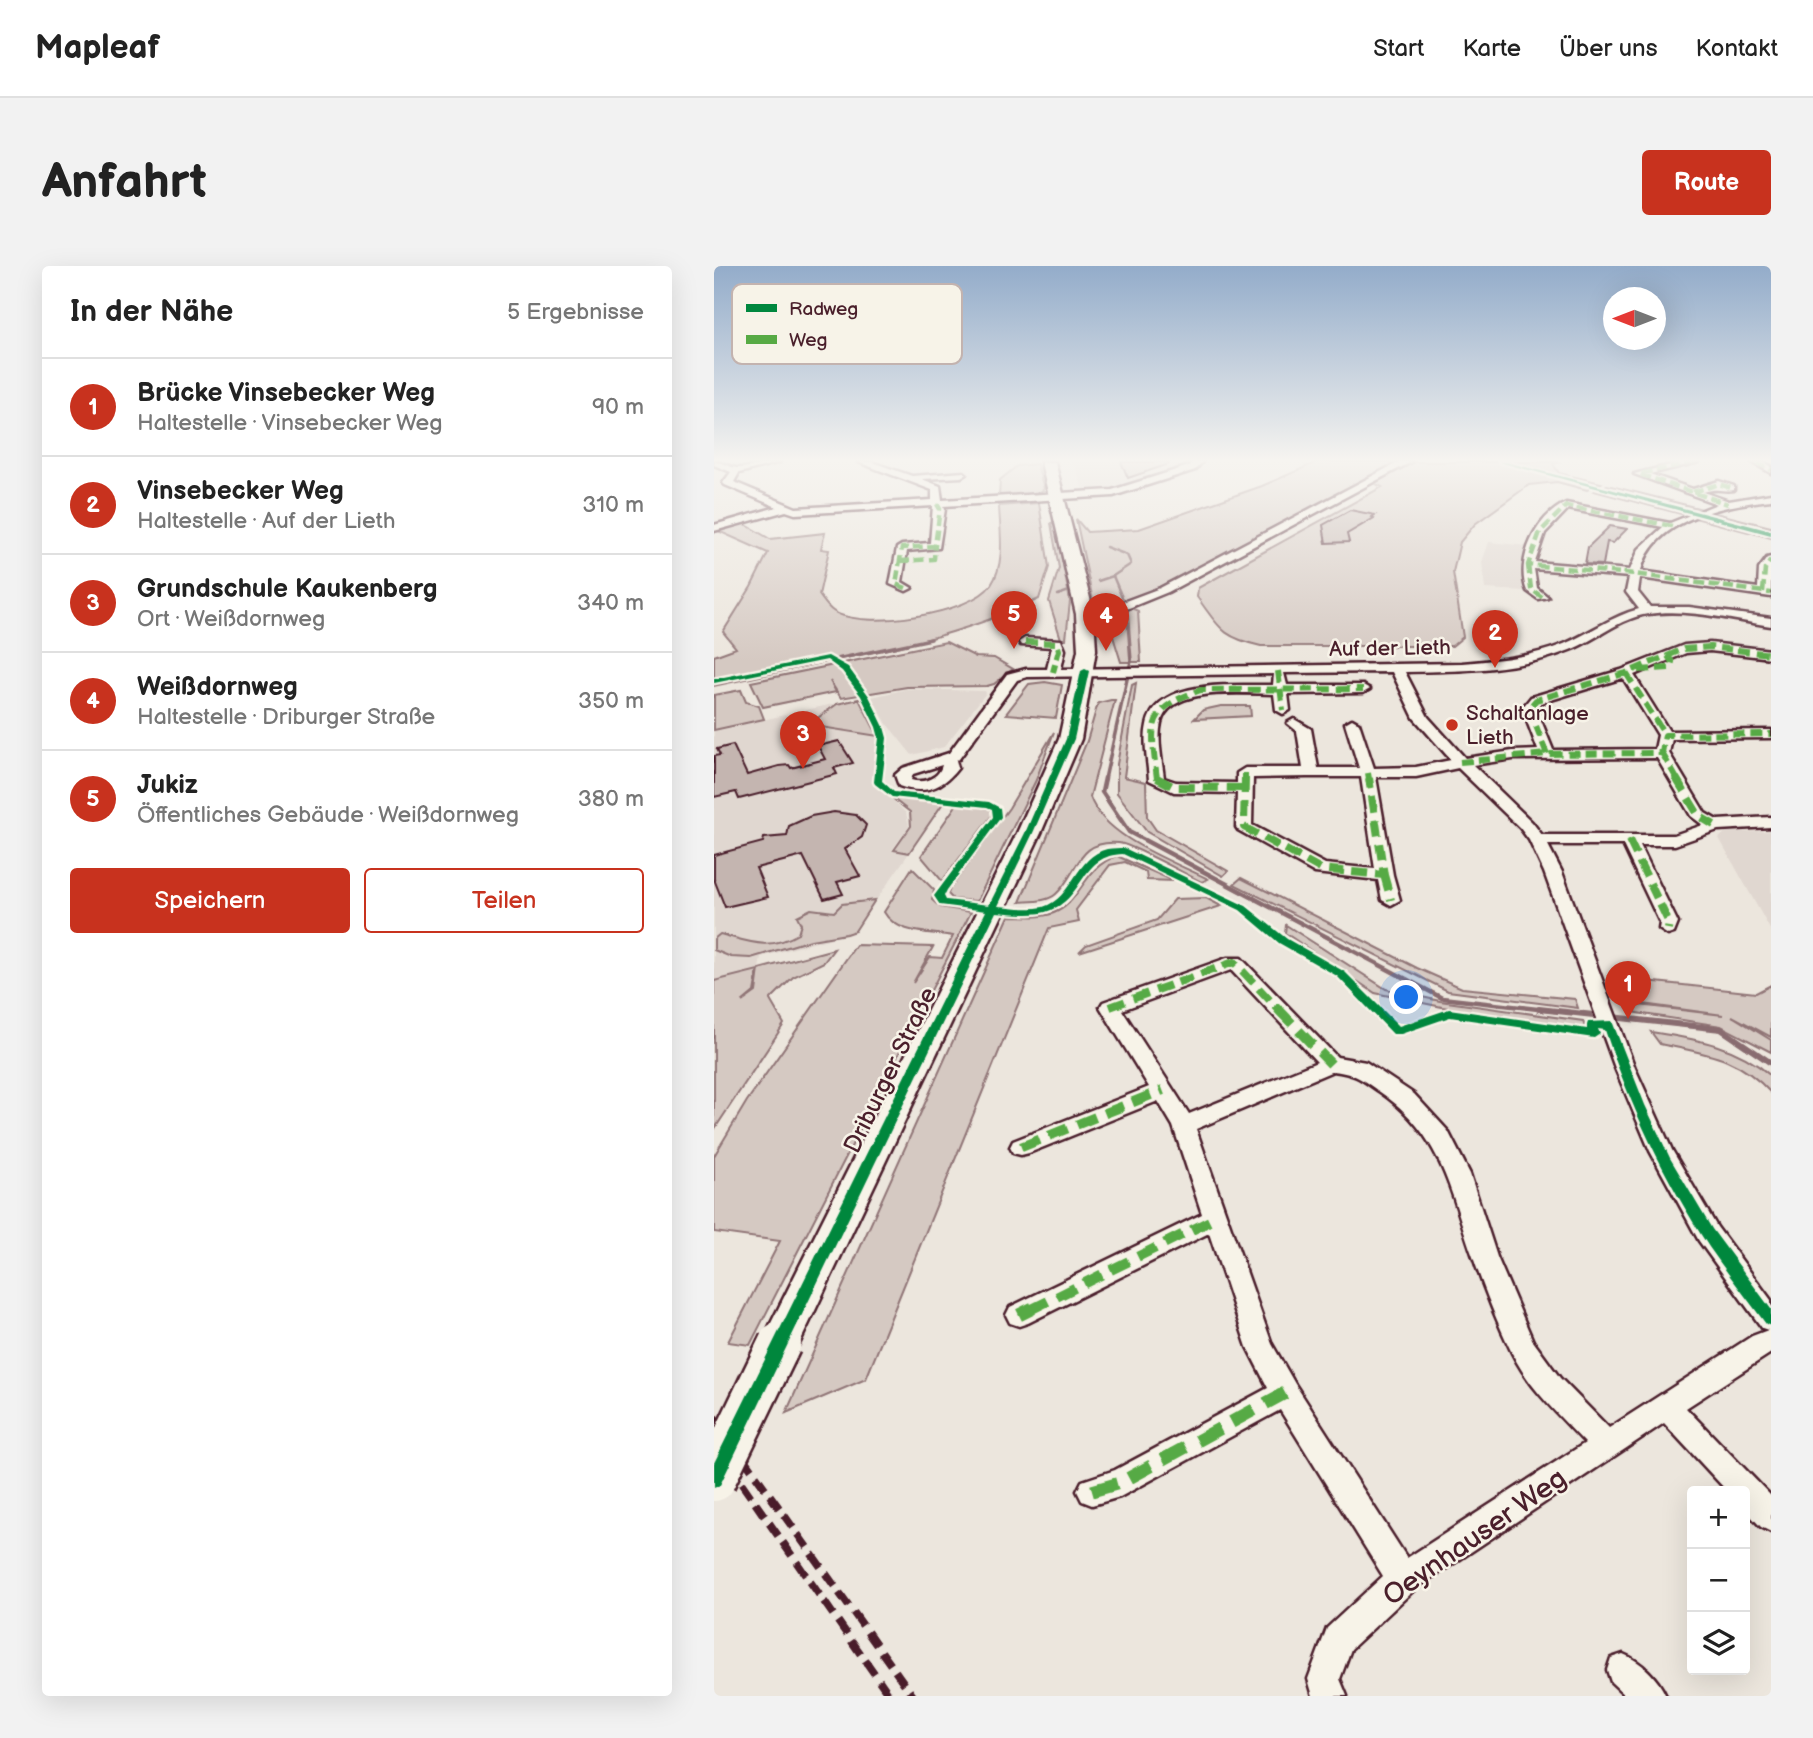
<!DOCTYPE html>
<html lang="de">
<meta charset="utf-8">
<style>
body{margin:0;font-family:"Balsamiq Sans",sans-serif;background:#f2f2f2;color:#222}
.controls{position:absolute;right:21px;bottom:21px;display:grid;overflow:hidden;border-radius:7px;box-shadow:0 7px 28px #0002}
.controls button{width:63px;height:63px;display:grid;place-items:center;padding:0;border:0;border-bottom:2px solid #e0e0e0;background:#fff;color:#222;font:35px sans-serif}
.compass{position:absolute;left:889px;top:21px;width:63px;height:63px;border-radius:50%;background:#fff;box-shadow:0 7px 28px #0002;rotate:270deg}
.you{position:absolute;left:693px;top:732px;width:24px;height:24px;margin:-18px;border:5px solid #fff;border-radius:50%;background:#1a73e8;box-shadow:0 0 0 10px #1a73e833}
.badge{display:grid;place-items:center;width:46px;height:46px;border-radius:50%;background:#c8321e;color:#fff;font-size:23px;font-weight:700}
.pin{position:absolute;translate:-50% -58px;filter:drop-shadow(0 2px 4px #0008)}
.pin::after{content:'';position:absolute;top:37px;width:24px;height:21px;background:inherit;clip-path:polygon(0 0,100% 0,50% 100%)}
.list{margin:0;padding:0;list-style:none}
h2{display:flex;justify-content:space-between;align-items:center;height:91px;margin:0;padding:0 28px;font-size:30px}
h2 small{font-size:23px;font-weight:400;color:#767676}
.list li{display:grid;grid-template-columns:46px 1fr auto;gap:21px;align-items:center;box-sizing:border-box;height:98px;padding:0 28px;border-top:2px solid #e0e0e0}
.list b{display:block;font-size:26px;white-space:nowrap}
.list p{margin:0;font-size:23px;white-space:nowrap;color:#767676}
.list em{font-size:23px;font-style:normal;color:#767676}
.actions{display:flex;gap:14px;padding:21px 28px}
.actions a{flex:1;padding:16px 0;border:2px solid #c8321e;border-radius:7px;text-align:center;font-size:24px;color:#c8321e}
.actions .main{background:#c8321e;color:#fff}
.icon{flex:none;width:38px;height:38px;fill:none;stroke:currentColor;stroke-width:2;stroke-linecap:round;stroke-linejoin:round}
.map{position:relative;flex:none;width:1057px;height:1430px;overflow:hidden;border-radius:7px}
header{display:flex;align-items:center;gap:42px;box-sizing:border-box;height:98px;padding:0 35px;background:#fff;border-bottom:2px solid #e0e0e0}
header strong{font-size:33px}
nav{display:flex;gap:38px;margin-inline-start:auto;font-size:24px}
.intro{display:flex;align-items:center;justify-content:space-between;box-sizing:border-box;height:168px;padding:0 42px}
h1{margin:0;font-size:49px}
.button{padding:18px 32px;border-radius:7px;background:#c8321e;color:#fff;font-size:24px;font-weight:700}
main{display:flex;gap:42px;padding:0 42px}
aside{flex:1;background:#fff;border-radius:7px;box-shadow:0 7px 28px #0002}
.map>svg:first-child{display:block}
.built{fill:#e0d7d0}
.green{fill:#d5c9c2;stroke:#907476;stroke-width:2}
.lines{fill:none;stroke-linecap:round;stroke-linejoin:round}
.stream-far3{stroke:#896c6f;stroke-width:2.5}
.stream-far2{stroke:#896c6f;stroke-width:3.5}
.stream-far1{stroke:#896c6f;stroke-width:4.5}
.stream{stroke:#896c6f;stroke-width:6}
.building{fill:#c4b5b0;stroke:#4a1f2b;stroke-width:2}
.minor-casing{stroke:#4a1f2b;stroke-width:5}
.secondary-casing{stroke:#4a1f2b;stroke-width:5}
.minor{fill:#f7f3e8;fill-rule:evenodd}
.secondary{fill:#f7f3e8;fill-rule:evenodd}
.rail{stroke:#4a1f2b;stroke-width:8;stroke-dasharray:16 8;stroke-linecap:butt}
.secondary-bridge-casing{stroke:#4a1f2b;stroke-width:47;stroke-linecap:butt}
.secondary-bridge{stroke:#f7f3e8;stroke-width:42}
.quiet-far4{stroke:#57aa44;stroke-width:4.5;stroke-dasharray:10 4.5;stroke-linecap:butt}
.quiet-far3{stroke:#57aa44;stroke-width:6;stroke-dasharray:12 6;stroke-linecap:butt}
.quiet-far2{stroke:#57aa44;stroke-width:8;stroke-dasharray:16 8;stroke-linecap:butt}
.quiet-far1{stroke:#57aa44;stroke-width:10;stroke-dasharray:20 10;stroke-linecap:butt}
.quiet{stroke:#57aa44;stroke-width:13;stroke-dasharray:26 13;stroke-linecap:butt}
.cycleway-casing{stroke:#f7f3e8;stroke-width:5}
.cycleway{fill:#00873e;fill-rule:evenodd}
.poi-dot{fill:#c8321e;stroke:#f7f3e8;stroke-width:2.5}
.labels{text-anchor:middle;stroke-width:5;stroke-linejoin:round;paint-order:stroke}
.far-street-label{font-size:21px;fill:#4a1f2b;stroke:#f7f3e8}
.far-poi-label{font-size:21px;fill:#4a1f2b;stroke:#f7f3e8;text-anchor:start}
.street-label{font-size:24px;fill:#4a1f2b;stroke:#f7f3e8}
.near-street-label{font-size:28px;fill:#4a1f2b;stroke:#f7f3e8}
.key{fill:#f7f3e8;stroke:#c3b3af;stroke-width:2}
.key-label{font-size:19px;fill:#4a1f2b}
</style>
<header>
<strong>Mapleaf</strong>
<nav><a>Start</a><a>Karte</a><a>Über uns</a><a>Kontakt</a></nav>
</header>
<div class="intro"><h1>Anfahrt</h1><a class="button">Route</a></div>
<main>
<aside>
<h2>In der Nähe<small>5 Ergebnisse</small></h2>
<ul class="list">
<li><span class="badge">1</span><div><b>Brücke Vinsebecker Weg</b><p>Haltestelle · Vinsebecker Weg</p></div><em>90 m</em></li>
<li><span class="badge">2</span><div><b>Vinsebecker Weg</b><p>Haltestelle · Auf der Lieth</p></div><em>310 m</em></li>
<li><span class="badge">3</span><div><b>Grundschule Kaukenberg</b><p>Ort · Weißdornweg</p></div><em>340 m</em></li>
<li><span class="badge">4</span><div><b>Weißdornweg</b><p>Haltestelle · Driburger Straße</p></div><em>350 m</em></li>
<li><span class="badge">5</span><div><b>Jukiz</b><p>Öffentliches Gebäude · Weißdornweg</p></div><em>380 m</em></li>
</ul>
<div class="actions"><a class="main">Speichern</a><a>Teilen</a></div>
</aside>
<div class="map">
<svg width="1057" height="1430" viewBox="0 0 1057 1430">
<rect width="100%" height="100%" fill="#ece6dd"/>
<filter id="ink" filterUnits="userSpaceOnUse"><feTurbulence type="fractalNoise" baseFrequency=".0143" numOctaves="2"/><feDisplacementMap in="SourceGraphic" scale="14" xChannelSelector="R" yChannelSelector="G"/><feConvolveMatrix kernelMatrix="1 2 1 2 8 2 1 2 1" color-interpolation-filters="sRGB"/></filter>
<g filter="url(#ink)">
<!-- built -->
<path class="built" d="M360 196H474L476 200 414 221 369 224Z
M775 276 814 280 809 309 812 325 771 323 768 296Z
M193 423 271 425 272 427 230 481 198 489 173 458 158 431Z
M145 432 157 449 168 474 162 518 192 547 195 560 178 584 195 587 140 666 47 691 41 726 0 756V465Z
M1057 565V665L1005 572 1012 566Z"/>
<!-- green -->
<path class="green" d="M603 196H685L442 323 395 341 380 339 362 253 373 266 425 263 548 220Z
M701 196H847L839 198 845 207 887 217 873 224 843 216 815 219 761 258 746 276 739 306 749 371 738 380H547C507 371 506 362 483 331L484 322 668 221 660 217Z
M323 198 330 223 326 226 285 231 286 214 303 200Z
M893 219 984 242 967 248 880 225Z
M325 237 335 301 325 333C223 381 110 396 0 416V390L22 382 9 366 37 321 54 287 2 264 29 257 56 273 111 267 107 283 115 284 105 329C109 334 114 342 119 345 148 365 257 348 277 319 292 297 286 264 285 240Z
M1001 247 1057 261V272L985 253Z
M341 256 356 335 352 373H347L335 335 345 302 337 257Z
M417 342 424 345 427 396H407L393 351Z
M232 376 262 391 280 392 299 403 280 418 273 420 193 421 127 432 116 415 122 426 49 441 37 416Z
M331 416 348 419 342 452 292 448 315 418Z
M422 417 410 511 432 516 433 551 442 564 514 605 509 610 433 566 403 527V498L418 419Z
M27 424 32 436 45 440 50 453 0 464V429Z
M145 433 164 470 94 459 123 438Z
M397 434H401L376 531C390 571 458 595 494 613L488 616C471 608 420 579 405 577 362 573 365 607 342 628 333 636 318 635 306 636L373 475 384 437Z
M507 440H536L537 450 480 453 489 444Z
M340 466 322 514 263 635 239 633 234 628 236 623 295 542Z
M178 532 229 537 195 587 180 584 197 560 196 546Z
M243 538 276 543 278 549 228 615 207 590Z
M403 590 460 615 433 614 432 606 411 596 396 599 362 644 365 656 335 662 152 1113 72 1147 295 650C311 650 329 653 344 645 366 635 371 600 403 590Z
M198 602 220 624 218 634 226 641 257 646 36 1079 14 1076 66 975 0 966V890L33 835 142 679 219 681 199 717 216 691 228 692 239 670C215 666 182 668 170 646Z
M527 612 703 702 748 722 861 733 864 742 734 725 520 618Z
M492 632 507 640 365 686 372 679 443 654 461 633Z
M161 634 141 665 132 668 97 674 37 692 17 691 0 684V673L6 668C36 676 55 685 84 668L87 658 83 650 97 643 120 646 128 638Z
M572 659 672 723 726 735 869 755 871 762 728 741 661 727 571 667Z
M120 683 110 696 79 711 56 734 70 758 0 864V715L44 704 40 726 28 736 42 726 45 703Z
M905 712 1042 727 1057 719V771L1018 750 1057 774V786L1007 760 923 747 916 738 1009 749 914 736Z
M937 766C981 773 1023 779 1057 810V827C1023 790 993 788 946 778Z"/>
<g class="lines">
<!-- stream-far3 -->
<path class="stream-far3" d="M399 310 409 334
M384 315 399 310 417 298 413 289 392 281
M344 329 355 325"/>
<!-- stream-far2 -->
<path class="stream-far2" d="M0 419 217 373
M391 513 417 395 413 344"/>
<!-- stream-far1 -->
<path class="stream-far1" d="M391 512 388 526 415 566 728 732 841 745"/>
<!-- stream -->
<path class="stream" d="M825 743 1007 763 1057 797"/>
</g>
<!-- building -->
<path class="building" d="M407 196H455V198L414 212Z
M636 244 661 249 658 251 660 252 633 268 635 276 612 277 609 259Z
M896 260 913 263 899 277 893 276 889 299 871 298 874 281Z
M125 475 139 497 120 502 123 508 25 533 22 526 0 531V490L6 489 3 483 19 479 33 509 65 500 75 499 77 502 111 493 104 480Z
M120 546 142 549 152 559 148 571 131 583 146 610 123 616 129 628 110 633 89 590 42 602 54 631 11 641 0 613V589L49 576 50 572 73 570 75 560 97 550Z"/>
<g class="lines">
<!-- minor casing -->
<g class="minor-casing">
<path id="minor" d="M0 196C9 196 15 201 23 202 35 203 52 196 66 196L25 207 20 216 82 242 218 234V224L144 196H158L198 210 250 206 252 208 247 211 208 213 226 220 228 234 398 224 475 200 478 196H488L481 204 399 230 229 240 231 243 225 282 193 285 188 316 198 322 192 325 176 318 183 282 188 279 216 277 219 240 81 248 72 245 0 265V259L63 241 11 219 9 217 17 206 0 199Z
M685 196H697L454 326 405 346 371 352 365 348 398 340 446 322Z
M968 196H985L936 208 979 223 1005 215 1020 220V224C1007 226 1006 221 989 226L1015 235 1057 228V234C1011 239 940 252 927 305L1044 322 1045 303 1053 292 1057 291V331L926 312 924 326 936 341H975L1057 352V360C1017 354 974 342 934 348 906 352 882 374 856 384 804 405 747 405 691 406L714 451 751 492 799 485 824 484 808 442 817 431 907 404 970 379 996 377 1057 384V392L996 385 972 387 920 409 955 465 1057 464V472L958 473 955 487 991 547 1003 554 1057 551V561L1004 564 961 579H926L964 657 960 667 954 669 945 663 946 657 909 579H834L848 606 921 802 958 884 1003 961 1057 1034V1087L972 1142 1057 1230V1266L1047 1261 1031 1244V1225H1013L950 1157 700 1324 637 1383 626 1413 633 1430H599L594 1413 613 1362 669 1310 566 1144 406 1231 378 1239 368 1235 363 1225 368 1215 401 1204 554 1122 533 1081 495 967 314 1057 305 1060 296 1057 292 1049 296 1041 488 948 459 860 444 835 315 887 307 889 299 887 296 881 299 875 435 821 386 741 389 736 513 692H527L623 791 652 796 700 828 734 865 756 908 783 991 819 1075 846 1112 895 1162 1038 1070 1054 1064 1048 1062 985 975 936 885 901 802 830 606 815 574 806 562 744 502 702 511H662L679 609 686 634 677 639 668 634 664 614 601 607 524 564 522 561 523 527 460 526 435 514C434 496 429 477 433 459 443 411 523 420 559 419L560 408 313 411 303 414 245 493 242 494 244 502C228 523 209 529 185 520L181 509 189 502 235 487 293 408 312 403H333L338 381 307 379 305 376 311 372 347 374 351 384 347 403 748 397C783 394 818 391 850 378 876 367 898 350 925 343L912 326 915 311 820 303 823 322 834 331 824 333 813 325C801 295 822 250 852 237L956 257 1003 238 920 208ZM854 243 949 261 925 283 916 304 821 296 831 267ZM678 406 700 452 737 494 702 501 660 502 645 457 638 453 631 457 645 502H604L597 463 580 453 573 457 583 465 589 502H531L523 507V517L462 516 450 512C448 494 443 474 447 457 456 419 531 428 560 428L562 444 569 448 576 444 574 428 649 427 656 423 649 419H573L570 407ZM909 412 944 469 941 483 839 484 822 442 827 437ZM943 492 977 550 989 559 960 569H828L818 556 759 499 799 493ZM228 499C225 512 210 518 197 514L199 508ZM593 511H647L661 603 611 598 538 559 539 512ZM517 704 603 796 475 848 408 744ZM619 805C643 808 647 813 666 826 728 869 735 922 758 988 769 1021 783 1056 798 1087 815 1122 845 1149 871 1177L693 1292 581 1118 558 1078 482 863Z
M1038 196H1049L1057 200V207Z
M909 1388C927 1395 944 1412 952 1430H912L897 1416 893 1404 897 1392Z"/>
</g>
<!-- secondary casing -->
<g class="secondary-casing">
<path id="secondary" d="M327 196H341L380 348 382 384 367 473 327 567 80 1089 66 1094 52 1089 47 1077 303 567 345 473 364 384 362 348Z"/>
</g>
<!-- minor -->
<use href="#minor" class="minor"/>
<!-- secondary -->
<use href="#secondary" class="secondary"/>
<!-- rail -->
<path class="rail" d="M0 1151 199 1430
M0 1178 176 1430"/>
<!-- secondary-bridge casing -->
<g class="secondary-bridge-casing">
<path id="secondary-bridge" d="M0 1214 66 1077"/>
</g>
<!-- secondary-bridge -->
<use href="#secondary-bridge" class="secondary-bridge"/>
<!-- quiet-far4 -->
<path class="quiet-far4" d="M980 196 925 208 1014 238
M1043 196 1057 204
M979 226 1005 218 1017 222
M958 260 852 240 826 266 814 299 921 308 1057 327
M186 295 220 293 221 280
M814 299 817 323 828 331
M192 322 182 318 188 282 221 280 226 243 223 238
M1049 326 1051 303 1057 294"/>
<!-- quiet-far3 -->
<path class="quiet-far3" d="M311 376 343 377 345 384 339 406
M925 404 956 402 958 396 954 390
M564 405 569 444
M912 407 951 469
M948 487 963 513
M833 488 815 442 822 434 912 407 970 383 996 381 1057 388
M746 496 833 488 948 487 951 469 1057 468
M654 507 655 513
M443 513C437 460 430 443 487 424L649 423
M531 513V507"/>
<!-- quiet-far2 -->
<path class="quiet-far2" d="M443 512 460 521 530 522
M531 512 530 561 607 603 670 609 655 512
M962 512 985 550 1000 559
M915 574 955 657 954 663
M670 609 677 634
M396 741 520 696 566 745"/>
<!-- quiet-far1 -->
<path class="quiet-far1" d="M564 743 617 798
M307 881 449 824
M316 1044 502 952"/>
<!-- quiet -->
<path class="quiet" d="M305 1049 319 1042
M378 1225 406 1217 571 1127"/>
<!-- cycleway casing -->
<g class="cycleway-casing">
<path id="cycleway" d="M785 196H792L1057 265V269Z
M114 390 134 401 155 430 170 461 173 472 168 515 180 526 275 536 286 542 287 551 233 624 230 630 232 634 275 639 311 567 352 473 367 405 371 403 375 405 360 473 319 567 284 640C298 641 315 644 329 641 359 632 362 590 393 583 399 582 405 582 410 582L532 640 573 673 631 706 685 760 735 743 873 763V759L874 756 898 755 931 839 956 892 998 963 1057 1043V1060L1052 1058C1033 1032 1013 1007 995 981 951 914 916 840 891 764L884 763 886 768 880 772 736 751 687 768H679L623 710 565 677 526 644 409 588C367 589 371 630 337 644 321 651 299 647 282 646L6 1219 0 1222V1197L272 645 226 639 220 630 279 551 278 543 273 541 178 531 161 518 160 516 165 472 162 461 147 430 128 405 113 394 0 417V413Z"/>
</g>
<!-- cycleway -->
<use href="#cycleway" class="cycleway"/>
</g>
</g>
<!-- sky -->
<linearGradient id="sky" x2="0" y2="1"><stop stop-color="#93acca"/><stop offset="0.49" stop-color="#f6f4f0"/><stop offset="1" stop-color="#f6f4f0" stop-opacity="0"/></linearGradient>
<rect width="1057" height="396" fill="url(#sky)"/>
<!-- markers -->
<circle class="poi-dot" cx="738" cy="459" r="7"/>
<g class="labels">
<!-- far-street labels -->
<g class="far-street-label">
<text transform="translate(676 382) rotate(-1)" y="7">Auf der Lieth</text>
</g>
<!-- far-poi labels -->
<g class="far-poi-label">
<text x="752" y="454">Schaltanlage<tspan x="752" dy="24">Lieth</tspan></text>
</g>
<!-- street labels -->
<g class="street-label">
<text transform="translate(176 804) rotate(-64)" y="8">Driburger Straße</text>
</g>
<!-- near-street labels -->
<g class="near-street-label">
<text transform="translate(760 1270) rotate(-35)" y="10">Oeynhauser Weg</text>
</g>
</g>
<!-- legend -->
<rect x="18" y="18" width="230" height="80" rx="10" class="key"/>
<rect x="32" y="38" width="31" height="8" fill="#00873e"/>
<rect x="32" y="69" width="31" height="9" fill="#57aa44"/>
<g class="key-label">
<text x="75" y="49">Radweg</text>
<text x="75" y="80">Weg</text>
</g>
</svg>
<div class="controls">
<button>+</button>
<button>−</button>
<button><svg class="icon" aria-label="layers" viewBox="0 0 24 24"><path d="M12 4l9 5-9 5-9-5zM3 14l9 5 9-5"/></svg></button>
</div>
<svg class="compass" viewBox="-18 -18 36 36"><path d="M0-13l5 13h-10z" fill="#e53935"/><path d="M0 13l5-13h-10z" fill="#767676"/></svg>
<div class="you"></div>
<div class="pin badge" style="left:914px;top:753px">1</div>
<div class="pin badge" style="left:781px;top:402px">2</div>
<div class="pin badge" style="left:89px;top:503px">3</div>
<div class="pin badge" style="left:392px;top:385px">4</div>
<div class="pin badge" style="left:300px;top:383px">5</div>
</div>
</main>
